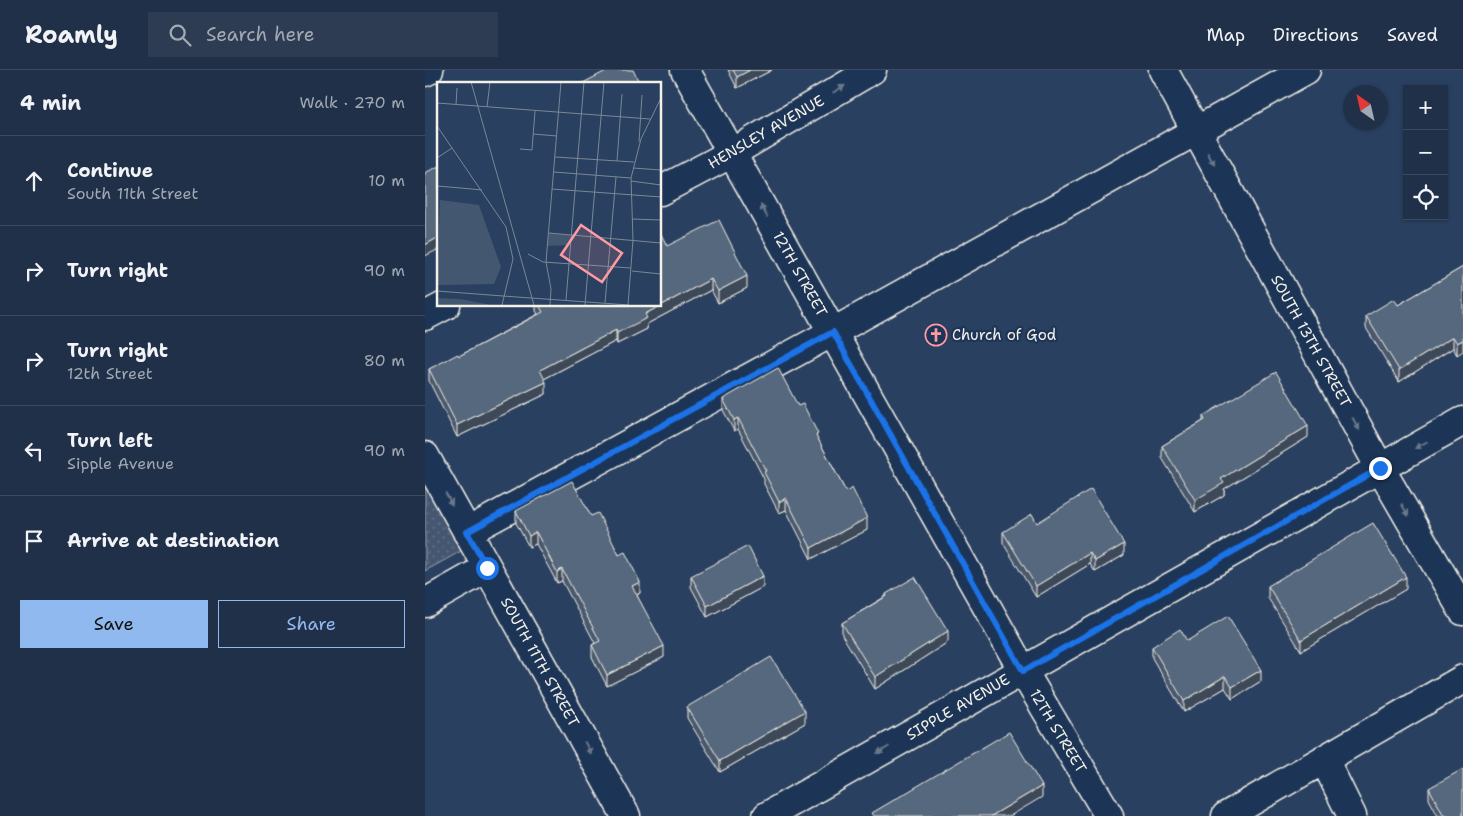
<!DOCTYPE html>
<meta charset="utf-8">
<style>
body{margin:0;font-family:"Shantell Sans",sans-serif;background:#2d3c52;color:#f1f3f6}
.controls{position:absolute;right:15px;top:15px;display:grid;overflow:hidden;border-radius:0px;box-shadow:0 1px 4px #0004}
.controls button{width:45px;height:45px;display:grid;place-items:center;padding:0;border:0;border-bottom:1px solid #3d4b60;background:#203048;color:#f1f3f6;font:25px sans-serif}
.compass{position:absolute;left:918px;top:15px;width:45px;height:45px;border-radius:50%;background:#203048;box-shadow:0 1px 4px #0004;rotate:326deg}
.stop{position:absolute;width:15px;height:15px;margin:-11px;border:4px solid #1a73e8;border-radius:50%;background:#fff}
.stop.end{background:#1a73e8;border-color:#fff;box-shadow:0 1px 5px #0008}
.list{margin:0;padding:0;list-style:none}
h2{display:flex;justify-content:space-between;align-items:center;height:65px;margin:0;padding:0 20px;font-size:21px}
h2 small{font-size:16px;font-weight:400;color:#a2a9b4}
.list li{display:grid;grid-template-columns:32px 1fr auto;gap:15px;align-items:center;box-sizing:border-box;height:90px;padding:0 20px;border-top:1px solid #3d4b60}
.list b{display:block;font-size:19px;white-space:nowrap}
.list p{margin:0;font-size:16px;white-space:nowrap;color:#a2a9b4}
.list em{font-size:16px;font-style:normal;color:#a2a9b4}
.actions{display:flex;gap:10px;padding:15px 20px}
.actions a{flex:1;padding:11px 0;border:1px solid #90b9f0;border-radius:0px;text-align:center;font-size:18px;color:#90b9f0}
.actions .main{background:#90b9f0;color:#111}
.icon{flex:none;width:28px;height:28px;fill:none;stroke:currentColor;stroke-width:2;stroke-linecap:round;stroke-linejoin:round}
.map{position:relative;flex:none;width:1038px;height:746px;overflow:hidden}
header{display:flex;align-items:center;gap:30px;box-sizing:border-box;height:70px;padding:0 25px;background:#203048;border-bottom:1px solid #3d4b60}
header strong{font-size:24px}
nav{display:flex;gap:28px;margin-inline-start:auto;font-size:18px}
.search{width:350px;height:45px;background:#2d3c52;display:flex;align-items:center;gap:12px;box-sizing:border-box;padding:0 18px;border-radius:0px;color:#a2a9b4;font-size:19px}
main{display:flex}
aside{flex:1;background:#203048}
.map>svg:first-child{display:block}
.park{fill:url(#park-dots);stroke:#9ca4ac}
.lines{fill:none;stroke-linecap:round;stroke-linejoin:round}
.minor-casing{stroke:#f4f1e8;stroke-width:31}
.minor{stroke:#1d3557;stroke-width:28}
.wall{fill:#4a596c;stroke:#f4f1e8}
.shaded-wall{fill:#3c4858;stroke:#f4f1e8}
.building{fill:#56677d;stroke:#f4f1e8}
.oneway{fill:#68778a}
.route{stroke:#1a73e8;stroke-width:6}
.labels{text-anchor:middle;stroke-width:4.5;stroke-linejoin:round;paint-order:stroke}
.street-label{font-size:15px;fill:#f4f1e8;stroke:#1d3557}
.poi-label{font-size:15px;fill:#f4f1e8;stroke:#1d3557;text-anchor:start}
.inset-road{fill:none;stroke:#7b8796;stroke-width:1}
.view{fill:#ff9aa2;fill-opacity:0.15;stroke:#ff9aa2;stroke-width:2.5}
.inset-edge{fill:none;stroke:#f4f1e8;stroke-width:2.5}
</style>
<header>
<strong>Roamly</strong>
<div class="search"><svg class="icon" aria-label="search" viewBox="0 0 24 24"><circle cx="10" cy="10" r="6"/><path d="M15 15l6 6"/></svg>Search here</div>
<nav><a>Map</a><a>Directions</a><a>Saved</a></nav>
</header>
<main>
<aside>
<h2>4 min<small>Walk · 270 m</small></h2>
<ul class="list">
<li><svg class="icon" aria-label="ahead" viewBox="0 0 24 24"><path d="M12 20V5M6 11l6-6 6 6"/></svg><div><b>Continue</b><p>South 11th Street</p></div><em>10 m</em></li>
<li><svg class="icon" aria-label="right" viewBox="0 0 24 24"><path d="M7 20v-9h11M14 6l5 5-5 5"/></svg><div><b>Turn right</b></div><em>90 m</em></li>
<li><svg class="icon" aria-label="right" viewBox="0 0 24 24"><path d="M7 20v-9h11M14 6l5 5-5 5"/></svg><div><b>Turn right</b><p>12th Street</p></div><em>80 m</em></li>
<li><svg class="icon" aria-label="left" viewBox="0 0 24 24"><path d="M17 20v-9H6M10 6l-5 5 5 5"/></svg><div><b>Turn left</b><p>Sipple Avenue</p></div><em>90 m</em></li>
<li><svg class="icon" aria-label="arrive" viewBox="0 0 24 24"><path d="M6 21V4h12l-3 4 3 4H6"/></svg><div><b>Arrive at destination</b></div></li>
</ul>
<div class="actions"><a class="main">Save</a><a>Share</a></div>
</aside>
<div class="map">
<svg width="1038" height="746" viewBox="0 0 1038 746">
<defs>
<pattern id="park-dots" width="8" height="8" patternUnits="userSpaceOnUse" patternTransform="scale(1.25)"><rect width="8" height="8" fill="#445771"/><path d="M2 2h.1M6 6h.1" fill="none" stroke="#607085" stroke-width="1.8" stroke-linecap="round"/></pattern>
</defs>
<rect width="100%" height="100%" fill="#2a4060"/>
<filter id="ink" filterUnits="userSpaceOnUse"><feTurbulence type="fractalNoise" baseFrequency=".02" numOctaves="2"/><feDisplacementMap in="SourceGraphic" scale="10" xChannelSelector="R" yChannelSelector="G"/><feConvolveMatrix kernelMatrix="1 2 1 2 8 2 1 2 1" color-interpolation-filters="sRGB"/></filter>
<g filter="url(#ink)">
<!-- park -->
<path class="park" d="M0 386 49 474 0 501Z"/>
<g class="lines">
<!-- minor casing -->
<g class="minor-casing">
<path id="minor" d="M260 0 598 601 684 746
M738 0 955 398 1038 541
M0 2 4 0
M235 121 307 83 447 0
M0 246 21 235
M0 386 201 746
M42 462 408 262 881 0
M0 533 62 498
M899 689 927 746
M342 746 1038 351
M801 746 1038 609"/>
</g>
<!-- minor -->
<use href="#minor" class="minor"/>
</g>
<!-- wall -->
<path class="wall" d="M303 0H347L312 18Z
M242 176 322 218 293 233 286 220 222 254V259L192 274 191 271 119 309 121 324 32 367 4 311V299L34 286 113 244 111 241V235H235Z
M1038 197 1032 285 1028 278 974 312 941 258V246L973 235Z
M298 329 373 336 393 369 421 422 442 460 386 489 361 440 354 443 339 414V409L313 359 309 361 298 340Z
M778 346 883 367 799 419V425L770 442 737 388V376L778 351Z
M91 441 166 446 194 485 215 523 212 525 239 587 182 616 167 587V575L170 573 137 511 132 513 111 474 104 477 91 453Z
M612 453 699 485 670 502 665 494 611 527 578 473V462Z
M266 506 338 517 282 547 266 517Z
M843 516 981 519 876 581 843 528Z
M461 524 523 572 450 619 417 565V553L461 526Z
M762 571 836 611 807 629 800 618 759 642 727 588V577Z
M262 637 380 653 295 702 262 648Z
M1004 718 1038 746H1013L1004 729Z"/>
<!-- shaded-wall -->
<path class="shaded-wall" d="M325 0H347L312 18V7Z
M14 167V179L0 186V175Z
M322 206V218L293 233V221Z
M286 209V220L222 254V259L192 274V263L220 244Z
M191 260V271L115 311V300Z
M1028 267V278L974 312V300Z
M1038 270V281L1032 285V273Z
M121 312V324L32 367V355Z
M313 348V359L309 361V350Z
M883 356V367L799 419V425L770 442V430L796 409Z
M361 428V440L354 443V432Z
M442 448V460L386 489V478Z
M111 462V474L104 477V466Z
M699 474V485L670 502V491Z
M665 483V494L611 527V516Z
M137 499V511L132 513V502Z
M338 506V517L282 547V536Z
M981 507V519L876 581V570Z
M215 512V523L207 527V516Z
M523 561V572L450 619V607Z
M239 576V587L182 616V605Z
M836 600V611L807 629V617Z
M800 606V618L759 642V631Z
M380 641V653L295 702V691Z
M617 716V727L585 746H566Z"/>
<!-- building -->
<path class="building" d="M183 0H208L215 14H156Z
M308 0H325L312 7Z
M14 96V167L0 175V103Z
M294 150 322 206 293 221 286 209 220 244 222 248 192 263 191 260 115 300 121 312 32 355 4 299 33 284 34 286 118 242 114 235H235V165L236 164 242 176Z
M1038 197V270L1032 273 1028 267 974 300 941 246 969 229 973 235Z
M353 298 373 336 378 334 393 364 391 365 421 422 427 418 442 448 386 478 361 428 354 432 339 402 341 401 313 348 309 350 298 329Z
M851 302 883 356 796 409 799 413 770 430 737 376 780 350 778 346Z
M147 411 166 446 173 443 194 485 200 482 215 512 207 516 239 576 182 605 167 575 175 571 137 499 132 502 111 462 104 466 91 441Z
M666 419 699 474 670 491 665 483 611 516 578 462 607 444 612 453Z
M948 453 981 507 876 570 843 516Z
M323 476 338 506 282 536 266 506Z
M490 507 523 561 450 607 417 553 462 526 461 524Z
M803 546 836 600 807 617 800 606 759 631 727 577 755 559 762 571Z
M346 587 380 641 295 691 262 637Z
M584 662 617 716 566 746H449L447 743Z
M1038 699V746H1019L1004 718Z"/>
<!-- one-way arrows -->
<defs><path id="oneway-solid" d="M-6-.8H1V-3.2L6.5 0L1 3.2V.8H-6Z" transform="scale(1.25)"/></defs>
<g class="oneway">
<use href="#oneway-solid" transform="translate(414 19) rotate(-31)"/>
<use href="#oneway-solid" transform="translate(786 89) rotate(61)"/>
<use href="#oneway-solid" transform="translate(339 141) rotate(-119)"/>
<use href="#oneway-solid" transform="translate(931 354) rotate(61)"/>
<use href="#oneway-solid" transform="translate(996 375) rotate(150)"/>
<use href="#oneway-solid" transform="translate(24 429) rotate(61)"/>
<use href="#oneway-solid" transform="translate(980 440) rotate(60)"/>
<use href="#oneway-solid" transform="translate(163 678) rotate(61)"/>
<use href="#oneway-solid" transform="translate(458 680) rotate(150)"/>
</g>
</g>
<g class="lines" filter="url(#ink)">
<!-- route -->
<path class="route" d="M62 498 42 462 408 262 598 601 955 398"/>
</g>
<!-- icons -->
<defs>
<g id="church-ring" transform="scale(1.125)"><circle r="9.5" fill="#1d3557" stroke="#ff9aa2" stroke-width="1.5"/><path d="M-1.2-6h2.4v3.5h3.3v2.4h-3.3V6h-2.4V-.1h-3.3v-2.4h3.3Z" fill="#ff9aa2"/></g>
</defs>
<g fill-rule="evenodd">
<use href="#church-ring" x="511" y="265"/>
</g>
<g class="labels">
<!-- street labels -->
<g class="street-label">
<text transform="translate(341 62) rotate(-30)" y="5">HENSLEY AVENUE</text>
<text transform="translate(375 204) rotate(61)" y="5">12TH STREET</text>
<text transform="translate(886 271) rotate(61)" y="5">SOUTH 13TH STREET</text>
<text transform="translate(115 592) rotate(61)" y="5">SOUTH 11TH STREET</text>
<text transform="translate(533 637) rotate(-30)" y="5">SIPPLE AVENUE</text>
<text transform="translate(633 661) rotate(59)" y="5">12TH STREET</text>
</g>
<!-- poi labels -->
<g class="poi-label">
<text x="527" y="270">Church of God</text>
</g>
</g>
<!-- overview -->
<g transform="translate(12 12)">
<rect width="224" height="224" fill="#2a4060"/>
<path d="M3 118 42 123 64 185 57 202 0 203ZM0 216 23 217 54 223H0Z" fill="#445771"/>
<path d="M112 151 134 153 133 163 110 164Z" fill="#445771"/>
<path class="inset-road" d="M34 0 97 223M0 21 213 37M19 23 20 6M50 25 53 0M0 44 69 145 76 177 65 223M96 52 120 54M202 60 205 13M83 67 95 68 98 29M118 75 197 80M0 76 15 66M180 79 185 12M196 86 224 88M117 90 194 96M194 99 224 103M0 104 24 106M24 106 45 108M115 107 224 115M195 137 224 138M112 151 224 161M91 172 106 180 194 186M195 189 224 192M0 209 66 214M66 214 192 223M129 218 147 0M168 221 179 95M113 223 114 207 109 180 124 0M148 223 167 0M191 223 196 158 194 96 204 57 224 16"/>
<path class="view" d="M144 143 185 171 165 200 124 173Z"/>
<rect width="224" height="224" class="inset-edge"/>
</g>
</svg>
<div class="controls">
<button>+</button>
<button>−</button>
<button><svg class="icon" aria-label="locate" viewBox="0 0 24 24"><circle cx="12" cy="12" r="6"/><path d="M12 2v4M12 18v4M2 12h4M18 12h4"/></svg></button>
</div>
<svg class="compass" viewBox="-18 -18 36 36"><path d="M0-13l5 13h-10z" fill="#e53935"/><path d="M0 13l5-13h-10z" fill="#a2a9b4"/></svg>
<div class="stop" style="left:62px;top:498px"></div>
<div class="stop end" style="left:955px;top:398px"></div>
</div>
</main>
